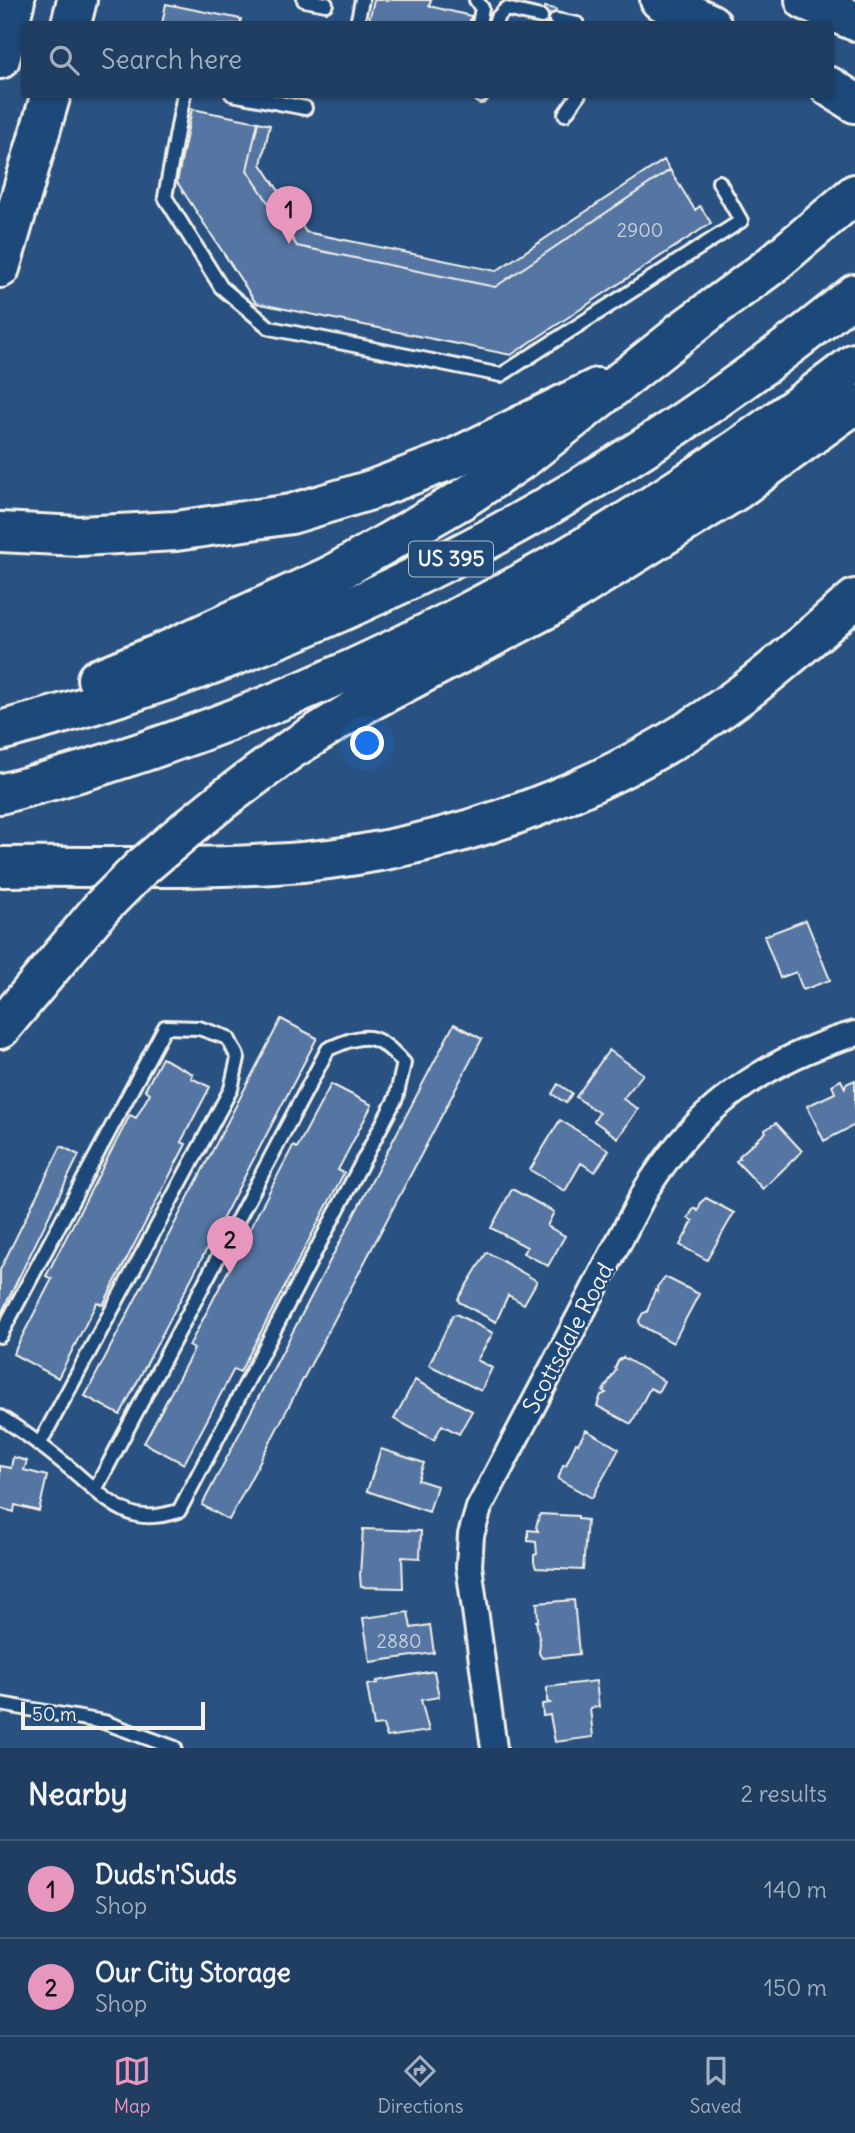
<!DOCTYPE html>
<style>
body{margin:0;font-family:Delius,sans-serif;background:#274568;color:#f1f3f6}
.scale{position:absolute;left:21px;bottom:18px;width:184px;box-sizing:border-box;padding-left:7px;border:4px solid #f4f1e8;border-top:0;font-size:19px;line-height:24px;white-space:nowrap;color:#f4f1e8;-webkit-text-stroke:5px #1f4a7a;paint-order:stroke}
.you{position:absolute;left:368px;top:744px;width:24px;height:24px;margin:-18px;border:5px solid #fff;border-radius:50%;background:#1a73e8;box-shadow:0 0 0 10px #1a73e833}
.badge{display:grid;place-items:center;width:46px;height:46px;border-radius:50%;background:#e797bd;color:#111;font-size:23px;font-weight:700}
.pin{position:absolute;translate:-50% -58px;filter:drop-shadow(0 2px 4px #0008)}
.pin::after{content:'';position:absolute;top:37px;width:24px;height:21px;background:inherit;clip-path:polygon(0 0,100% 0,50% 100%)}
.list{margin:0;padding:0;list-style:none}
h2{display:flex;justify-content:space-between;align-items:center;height:91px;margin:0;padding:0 28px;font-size:30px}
h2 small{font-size:23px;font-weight:400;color:#a1aebe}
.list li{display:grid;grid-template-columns:46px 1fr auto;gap:21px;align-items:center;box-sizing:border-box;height:98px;padding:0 28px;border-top:2px solid #3c5777}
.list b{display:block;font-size:26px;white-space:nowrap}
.list p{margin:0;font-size:23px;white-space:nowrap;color:#a1aebe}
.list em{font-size:23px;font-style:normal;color:#a1aebe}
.icon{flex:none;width:38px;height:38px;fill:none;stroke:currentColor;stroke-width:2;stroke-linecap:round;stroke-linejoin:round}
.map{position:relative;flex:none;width:855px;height:1748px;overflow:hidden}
.search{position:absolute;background:#1f3e62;box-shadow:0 2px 5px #0004;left:21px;right:21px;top:21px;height:77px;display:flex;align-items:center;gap:18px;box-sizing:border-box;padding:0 24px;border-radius:7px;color:#a1aebe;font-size:26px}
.sheet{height:287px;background:#1f3e62}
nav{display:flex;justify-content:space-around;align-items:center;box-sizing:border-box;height:98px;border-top:2px solid #3c5777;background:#1f3e62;font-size:19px;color:#a1aebe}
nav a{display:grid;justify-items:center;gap:4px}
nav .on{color:#e797bd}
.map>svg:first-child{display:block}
.building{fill:#5475a3;stroke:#f4f1e8;stroke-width:2}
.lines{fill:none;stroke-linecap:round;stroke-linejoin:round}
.service-casing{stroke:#f4f1e8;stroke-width:18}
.minor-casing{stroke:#f4f1e8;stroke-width:30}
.primary-casing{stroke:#f4f1e8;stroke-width:44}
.motorway-casing{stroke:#f4f1e8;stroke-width:44}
.service{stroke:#1f4a7a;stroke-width:12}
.minor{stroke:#1f4a7a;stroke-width:24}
.primary{stroke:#1f4a7a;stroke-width:38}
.motorway{stroke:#1f4a7a;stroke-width:38}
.motorway-bridge-casing{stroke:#f4f1e8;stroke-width:44;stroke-linecap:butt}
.motorway-bridge{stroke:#1f4a7a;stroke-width:38}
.labels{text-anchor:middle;stroke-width:5;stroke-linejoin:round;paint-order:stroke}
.number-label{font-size:19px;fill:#ccd2d7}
.shield{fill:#1f4a7a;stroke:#b4bfc7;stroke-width:2}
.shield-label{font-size:21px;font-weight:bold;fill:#f4f1e8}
.street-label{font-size:23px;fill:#f4f1e8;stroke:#1f4a7a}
</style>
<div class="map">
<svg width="855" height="1748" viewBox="0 0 855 1748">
<rect width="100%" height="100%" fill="#295282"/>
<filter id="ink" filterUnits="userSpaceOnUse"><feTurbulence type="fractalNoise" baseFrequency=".0143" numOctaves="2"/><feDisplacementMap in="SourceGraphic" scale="14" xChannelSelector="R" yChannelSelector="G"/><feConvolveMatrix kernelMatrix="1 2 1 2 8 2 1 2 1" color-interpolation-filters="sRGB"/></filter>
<g filter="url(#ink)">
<!-- building -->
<path class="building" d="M374 0H431L429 6 471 16 469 24H368Z
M166 4 241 19 240 24H162Z
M545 7 556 9 553 24H541Z
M192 109 258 122 247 170 297 246 495 287 670 170 695 210 700 206 711 223 511 355 256 303 177 182Z
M258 122 270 125 261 164 306 232 496 271 664 160 670 170 495 287 297 246 247 170Z
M806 920 830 980 803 990 796 972 780 978 764 936Z
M281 1019 317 1038 120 1415 85 1396Z
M454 1024 482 1039 229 1520 202 1505Z
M609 1050 643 1074 623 1099 638 1109 618 1138 594 1121 599 1113 576 1097Z
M162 1058 193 1074 191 1078 210 1087 181 1142 186 1144 103 1305 97 1302 58 1378 13 1354 52 1279 46 1276 130 1115 136 1118 150 1093 145 1090Z
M841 1080 845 1088 846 1084 855 1080V1125L824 1141 807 1106 835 1093 832 1085Z
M331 1084 372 1105 338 1170 344 1173 240 1372 234 1369 184 1464 144 1443 194 1349 189 1346 293 1146 297 1148Z
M558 1084 572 1093 566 1103 552 1094Z
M560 1120 609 1150 595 1172 581 1163 565 1191 530 1170Z
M776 1123 802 1151 763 1189 736 1161 740 1158 739 1156 766 1132 765 1130Z
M61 1146 79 1155 0 1316V1270Z
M512 1189 554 1212 547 1226 565 1236 548 1266 523 1253 527 1247 491 1228Z
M706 1198 734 1213 707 1260 680 1245 693 1221 688 1218 694 1208 698 1211 701 1202Z
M487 1252 537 1281 524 1304 508 1295 496 1322 459 1302 458 1299Z
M665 1277 699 1294 673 1343 640 1325 639 1320 643 1313 647 1312 655 1290 658 1292 657 1287Z
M456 1314 493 1333 477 1360 492 1368 481 1391 429 1365 453 1315Z
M623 1357 664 1381 658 1392 650 1388 631 1424 597 1406 601 1395 606 1393 603 1391 616 1370 615 1368 618 1361Z
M415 1380 472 1411 459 1434 442 1425 434 1440 394 1419Z
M586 1430 619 1449 592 1498 558 1479 563 1465H566L576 1443 578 1444Z
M381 1449 424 1463 418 1480 437 1486 429 1512 367 1491Z
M13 1457 27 1461 24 1470 47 1476 39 1511 15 1505 14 1512 0 1508V1466L11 1468Z
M540 1514 578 1516V1519L587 1520 583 1570 536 1568 534 1562V1555L537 1554 536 1542 528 1541V1530L538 1531 536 1527Z
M363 1529 421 1531 420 1558 402 1557 403 1588 361 1587 360 1575Z
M574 1600 579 1654 542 1658 539 1653 540 1643 536 1621H538L537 1603Z
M408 1612 411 1628 430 1625 434 1653 370 1662 363 1618Z
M434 1671 439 1697 421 1700 429 1731 387 1737 383 1725 374 1726 367 1685 378 1683 377 1681Z
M596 1681 599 1707 590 1708 593 1737 555 1742 550 1715 543 1716 542 1704 550 1703 547 1701V1687Z"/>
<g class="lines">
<!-- service casing -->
<g class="service-casing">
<path id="service" d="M304 0 326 4
M476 0 482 8 479 24
M556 20 577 24
M357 24 362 0
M495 24 497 18 506 9 541 17
M184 94 165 197 221 287 270 328 501 375 741 221 719 182
M232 94 305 108
M481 96V94
M565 114 579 94
M0 1336 165 1027 199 1028 228 1038 238 1058 231 1089 39 1445
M0 1417C23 1431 45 1448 66 1465 86 1481 111 1509 137 1515 152 1518 165 1515 179 1511L396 1098 404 1063C375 1031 365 1033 328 1049L95 1490
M0 1704 104 1722 175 1748"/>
</g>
<!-- minor casing -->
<g class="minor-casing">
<path id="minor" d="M494 1748 469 1566 471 1535 479 1508 647 1188C657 1173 667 1158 679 1144 724 1090 788 1052 855 1034"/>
</g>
<!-- primary casing -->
<g class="primary-casing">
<path id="primary" d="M660 0 711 24
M805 0 855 21
M71 24 77 0
M0 59 15 0
M830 87 855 103
M0 268 51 94
M679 333 768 268 855 194
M0 532 79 536 176 531 291 514 371 490 453 459 597 388"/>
</g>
<!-- motorway casing -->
<g class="motorway-casing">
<path id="motorway" d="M97 679 166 651 330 576 463 499 524 458 707 313
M0 731C314 649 603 500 855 294
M0 794C312 715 601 558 855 363
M187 829 224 799 290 750 364 704 544 610 737 490 855 404
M0 867C100 866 202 870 302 862 461 847 618 787 746 691 784 662 819 630 855 599
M0 1029 102 907"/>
</g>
<!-- service -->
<use href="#service" class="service"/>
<!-- minor -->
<use href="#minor" class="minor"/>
<!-- primary -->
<use href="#primary" class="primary"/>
<!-- motorway -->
<use href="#motorway" class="motorway"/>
<!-- motorway-bridge casing -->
<g class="motorway-bridge-casing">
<path id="motorway-bridge" d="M102 907 141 868 187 829"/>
</g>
<!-- motorway-bridge -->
<use href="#motorway-bridge" class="motorway-bridge"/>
</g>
</g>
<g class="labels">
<!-- number labels -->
<g class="number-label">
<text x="640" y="237">2900</text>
<text x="399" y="1648">2880</text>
</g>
<!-- shield labels -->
<rect class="shield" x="409" y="541.5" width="84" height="35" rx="5"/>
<g class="shield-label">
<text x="451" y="566">US 395</text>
</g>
<!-- street labels -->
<g class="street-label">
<text transform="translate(568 1338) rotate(-62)" y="8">Scottsdale Road</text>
</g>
</g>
</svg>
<div class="scale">50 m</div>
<div class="you"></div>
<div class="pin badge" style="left:289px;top:244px">1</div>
<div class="pin badge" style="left:230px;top:1274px">2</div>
<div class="search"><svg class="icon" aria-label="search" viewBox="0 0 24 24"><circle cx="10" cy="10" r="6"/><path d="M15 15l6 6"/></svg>Search here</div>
</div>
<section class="sheet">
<h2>Nearby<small>2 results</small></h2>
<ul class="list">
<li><span class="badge">1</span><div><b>Duds'n'Suds</b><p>Shop</p></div><em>140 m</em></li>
<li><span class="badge">2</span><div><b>Our City Storage</b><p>Shop</p></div><em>150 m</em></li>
</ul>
</section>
<nav>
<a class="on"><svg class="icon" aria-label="map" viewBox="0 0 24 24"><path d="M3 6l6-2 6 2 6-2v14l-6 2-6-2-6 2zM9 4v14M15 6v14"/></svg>Map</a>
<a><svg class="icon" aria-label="directions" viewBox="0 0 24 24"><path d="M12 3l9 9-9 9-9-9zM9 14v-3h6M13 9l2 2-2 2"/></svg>Directions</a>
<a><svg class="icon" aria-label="saved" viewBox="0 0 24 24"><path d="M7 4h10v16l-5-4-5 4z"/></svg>Saved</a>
</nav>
